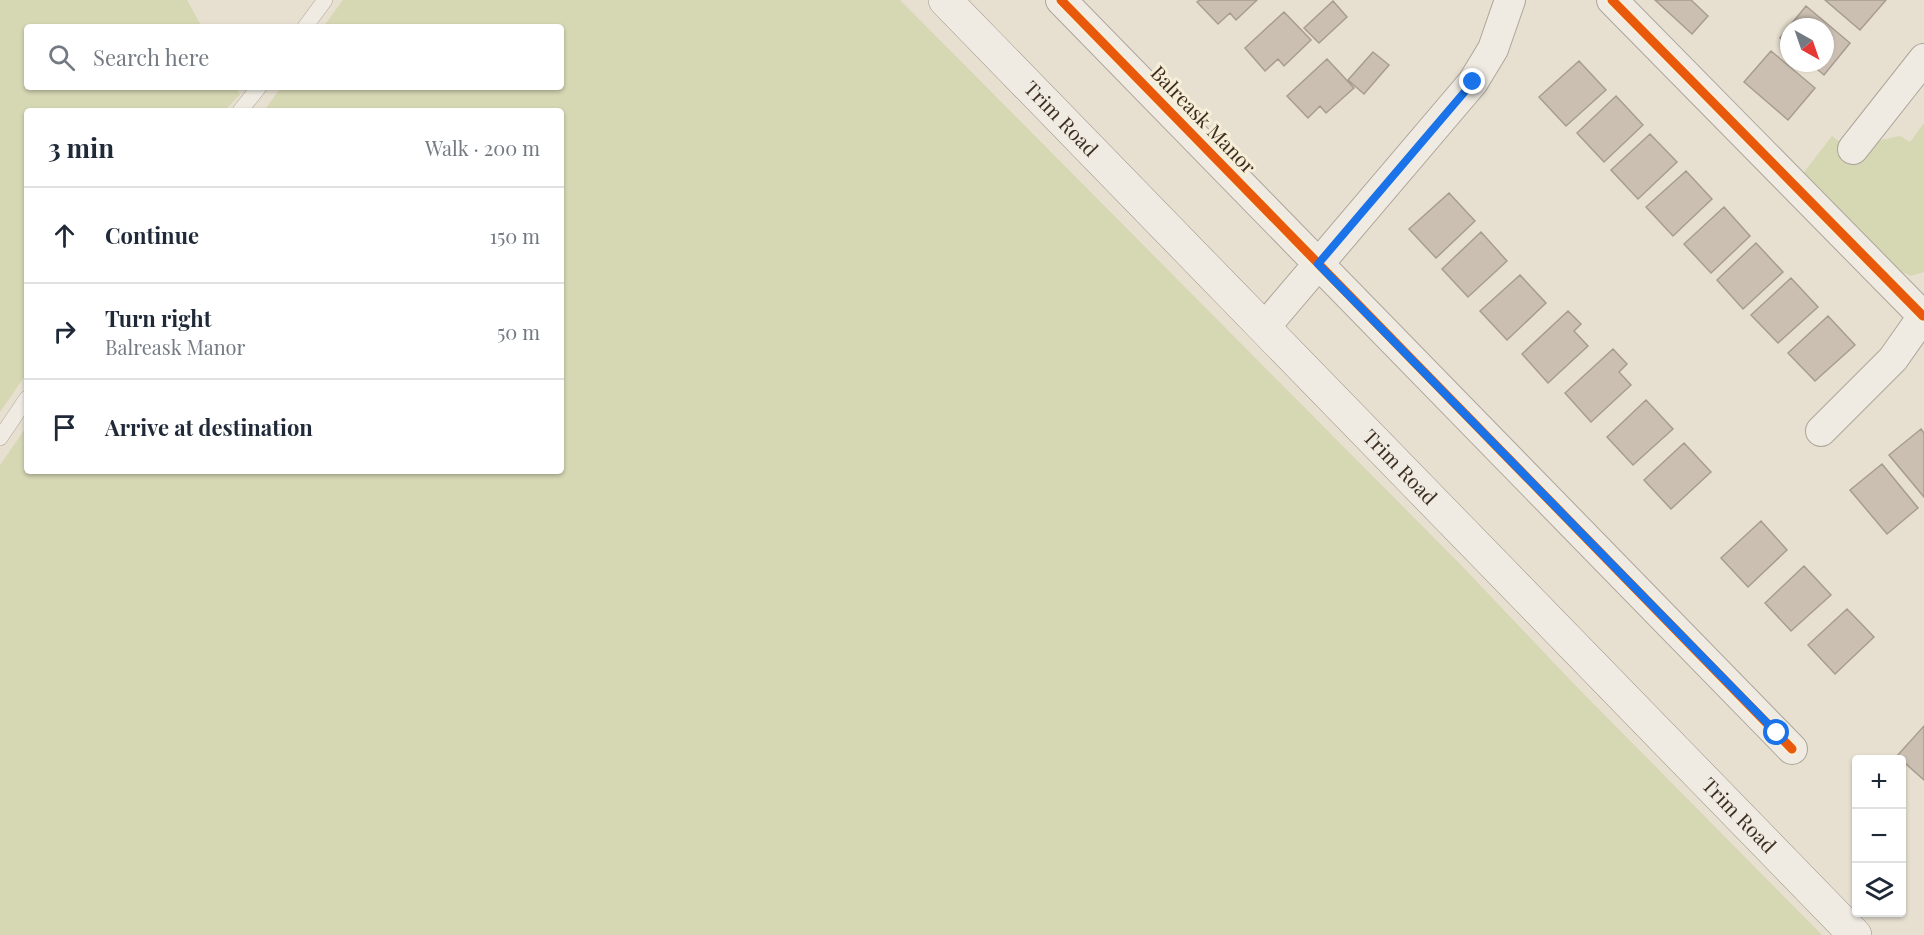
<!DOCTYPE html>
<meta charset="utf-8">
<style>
body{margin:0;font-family:"Playfair Display",serif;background:#f6f6f7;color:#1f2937}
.controls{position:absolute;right:18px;bottom:18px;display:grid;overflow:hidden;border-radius:6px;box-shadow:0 2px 4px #0004}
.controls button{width:54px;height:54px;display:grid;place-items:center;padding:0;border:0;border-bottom:2px solid #e0e1e3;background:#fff;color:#1f2937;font:30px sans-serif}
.compass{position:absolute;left:1780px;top:18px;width:54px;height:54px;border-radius:50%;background:#fff;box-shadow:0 2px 4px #0004;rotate:140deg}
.stop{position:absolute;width:18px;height:18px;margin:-14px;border:4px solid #1a73e8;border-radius:50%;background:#fff}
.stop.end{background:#1a73e8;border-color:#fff;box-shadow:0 2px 6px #0008}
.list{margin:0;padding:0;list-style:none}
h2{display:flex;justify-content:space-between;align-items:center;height:78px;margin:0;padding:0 24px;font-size:26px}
h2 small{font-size:20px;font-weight:400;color:#747a83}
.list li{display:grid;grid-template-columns:39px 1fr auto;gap:18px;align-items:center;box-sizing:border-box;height:96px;padding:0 24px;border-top:2px solid #e0e1e3}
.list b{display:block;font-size:22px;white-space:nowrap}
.list p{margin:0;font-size:20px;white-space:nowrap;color:#747a83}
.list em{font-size:20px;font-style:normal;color:#747a83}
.icon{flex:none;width:33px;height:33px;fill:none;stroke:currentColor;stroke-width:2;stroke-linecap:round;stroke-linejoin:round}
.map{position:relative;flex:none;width:1924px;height:935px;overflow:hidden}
.search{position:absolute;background:#fff;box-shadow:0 2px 4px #0004;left:24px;top:24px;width:540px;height:66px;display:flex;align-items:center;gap:15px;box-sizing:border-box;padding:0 21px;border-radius:6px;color:#747a83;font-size:22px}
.panel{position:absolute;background:#fff;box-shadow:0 2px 4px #0004;left:24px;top:108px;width:540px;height:366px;border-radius:6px}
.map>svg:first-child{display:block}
.green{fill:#d6d7b3}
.building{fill:#cbbfb2;stroke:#a89c90;stroke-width:1.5}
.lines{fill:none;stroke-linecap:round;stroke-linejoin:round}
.service-casing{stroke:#ada599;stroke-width:16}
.minor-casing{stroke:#ada599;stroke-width:32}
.secondary-casing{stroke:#9c958a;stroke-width:34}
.service{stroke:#efebe3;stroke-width:15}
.minor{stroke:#efebe3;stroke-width:30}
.secondary{stroke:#efebe3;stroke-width:33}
.cycleway-casing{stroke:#f7eed8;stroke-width:13}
.cycleway{stroke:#e8590c;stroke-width:9}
.route{stroke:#1a73e8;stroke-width:8}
.labels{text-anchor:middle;stroke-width:6;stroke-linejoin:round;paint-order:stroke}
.street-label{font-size:20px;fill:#3d2e20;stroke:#f7eed8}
</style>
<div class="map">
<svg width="1924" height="935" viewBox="0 0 1924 935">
<rect width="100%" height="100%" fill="#e7e0d1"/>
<!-- green -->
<path class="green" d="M0 0H187L202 27H27V87H236L240 95 224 111H27V373L0 412Z
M343 0H900L1460 564 1574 684 1822 935H0V465L27 426V471H561V111H264L281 87H561V27H323Z
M1924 123V272L1911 276 1900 271 1816 184 1801 176 1832 136 1863 160 1876 141 1900 136 1910 142Z"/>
<!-- building -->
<path class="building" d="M1200 0H1257L1236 20 1230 13 1218 24 1197 2Z
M1655 0H1691L1708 16 1692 34Z
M1825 0H1886L1860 30Z
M1333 1 1347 17 1319 43 1304 28Z
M1806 6 1850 43 1824 75 1810 63H1825V27H1789V45L1780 38Z
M1284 12 1311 40 1284 66 1278 59 1265 71 1245 48Z
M1771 51 1815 88 1788 120 1744 82Z
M1373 52 1389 65 1364 94 1348 80Z
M1327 59 1354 88 1326 113 1320 106 1308 118 1287 96Z
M1579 61 1606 90 1566 126 1539 97Z
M1616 96 1643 125 1604 162 1577 133Z
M1650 134 1677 162 1638 199 1611 170Z
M1686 171 1712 199 1673 236 1646 207Z
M1449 193 1475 221 1436 258 1409 229Z
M1724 207 1750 236 1711 273 1684 244Z
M1481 232 1507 261 1468 297 1442 269Z
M1756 243 1783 272 1743 309 1717 280Z
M1520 275 1546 303 1507 340 1480 311Z
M1791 278 1818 307 1778 343 1751 315Z
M1568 311 1581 324 1574 331 1588 346 1548 383 1522 354Z
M1828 316 1855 345 1815 381 1788 353Z
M1613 349 1627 364 1619 372 1631 385 1591 422 1565 393Z
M1646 400 1673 429 1633 465 1607 437Z
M1921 429 1924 433V497L1889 455Z
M1684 443 1711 472 1671 509 1644 480Z
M1882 464 1918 508 1887 534 1850 490Z
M1761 521 1787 550 1748 587 1721 558Z
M1804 566 1831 595 1791 631 1765 603Z
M1847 609 1874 637 1835 674 1808 645Z
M1924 726V780L1897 756Z"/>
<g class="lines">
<!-- service casing -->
<g class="service-casing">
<path id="service" d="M305 27 325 0
M240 111 259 87
M0 438 27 398"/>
</g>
<!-- minor casing -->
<g class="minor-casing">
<path id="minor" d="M1061 0 1792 749
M1612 0 1923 316
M1853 149 1924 59
M1264 328 1473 82 1493 49 1510 0
M1821 431 1893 359 1924 315"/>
</g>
<!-- secondary casing -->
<g class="secondary-casing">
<g id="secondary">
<path id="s1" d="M945 0 1855 935"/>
</g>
</g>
<!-- service -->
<use href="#service" class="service"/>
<!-- minor -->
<use href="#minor" class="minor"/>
<!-- secondary -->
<use href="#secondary" class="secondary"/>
<!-- cycleway casing -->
<g class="cycleway-casing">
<path id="cycleway" d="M1061 0 1792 749
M1612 0 1923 316"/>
</g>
<!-- cycleway -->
<use href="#cycleway" class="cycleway"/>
</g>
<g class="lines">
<!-- route -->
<path class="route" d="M1473 82 1318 264 1777 733"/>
</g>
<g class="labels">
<!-- street labels -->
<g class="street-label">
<text dy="7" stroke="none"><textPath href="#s1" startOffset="166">Trim Road</textPath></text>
<text transform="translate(1203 120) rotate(46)" y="7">Balreask Manor</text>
<text dy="7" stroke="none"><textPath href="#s1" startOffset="652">Trim Road</textPath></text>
<text dy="7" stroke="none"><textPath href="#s1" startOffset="1138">Trim Road</textPath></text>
</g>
</g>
</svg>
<div class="controls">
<button>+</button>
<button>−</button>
<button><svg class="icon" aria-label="layers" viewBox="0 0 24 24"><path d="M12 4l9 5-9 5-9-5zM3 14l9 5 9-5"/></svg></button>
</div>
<svg class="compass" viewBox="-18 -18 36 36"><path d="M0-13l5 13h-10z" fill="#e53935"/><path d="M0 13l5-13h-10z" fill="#747a83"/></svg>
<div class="stop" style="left:1777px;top:733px"></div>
<div class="stop end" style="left:1473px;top:82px"></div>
<div class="search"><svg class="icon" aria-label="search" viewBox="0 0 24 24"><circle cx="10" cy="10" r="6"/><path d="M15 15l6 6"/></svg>Search here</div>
<section class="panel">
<h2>3 min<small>Walk · 200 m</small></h2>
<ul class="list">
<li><svg class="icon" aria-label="ahead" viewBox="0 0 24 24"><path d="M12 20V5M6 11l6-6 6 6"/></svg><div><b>Continue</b></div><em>150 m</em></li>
<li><svg class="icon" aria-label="right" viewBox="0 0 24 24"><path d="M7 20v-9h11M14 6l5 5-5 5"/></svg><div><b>Turn right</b><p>Balreask Manor</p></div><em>50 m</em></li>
<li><svg class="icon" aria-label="arrive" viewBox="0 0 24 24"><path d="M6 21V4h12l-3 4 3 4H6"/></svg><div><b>Arrive at destination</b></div></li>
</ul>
</section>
</div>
